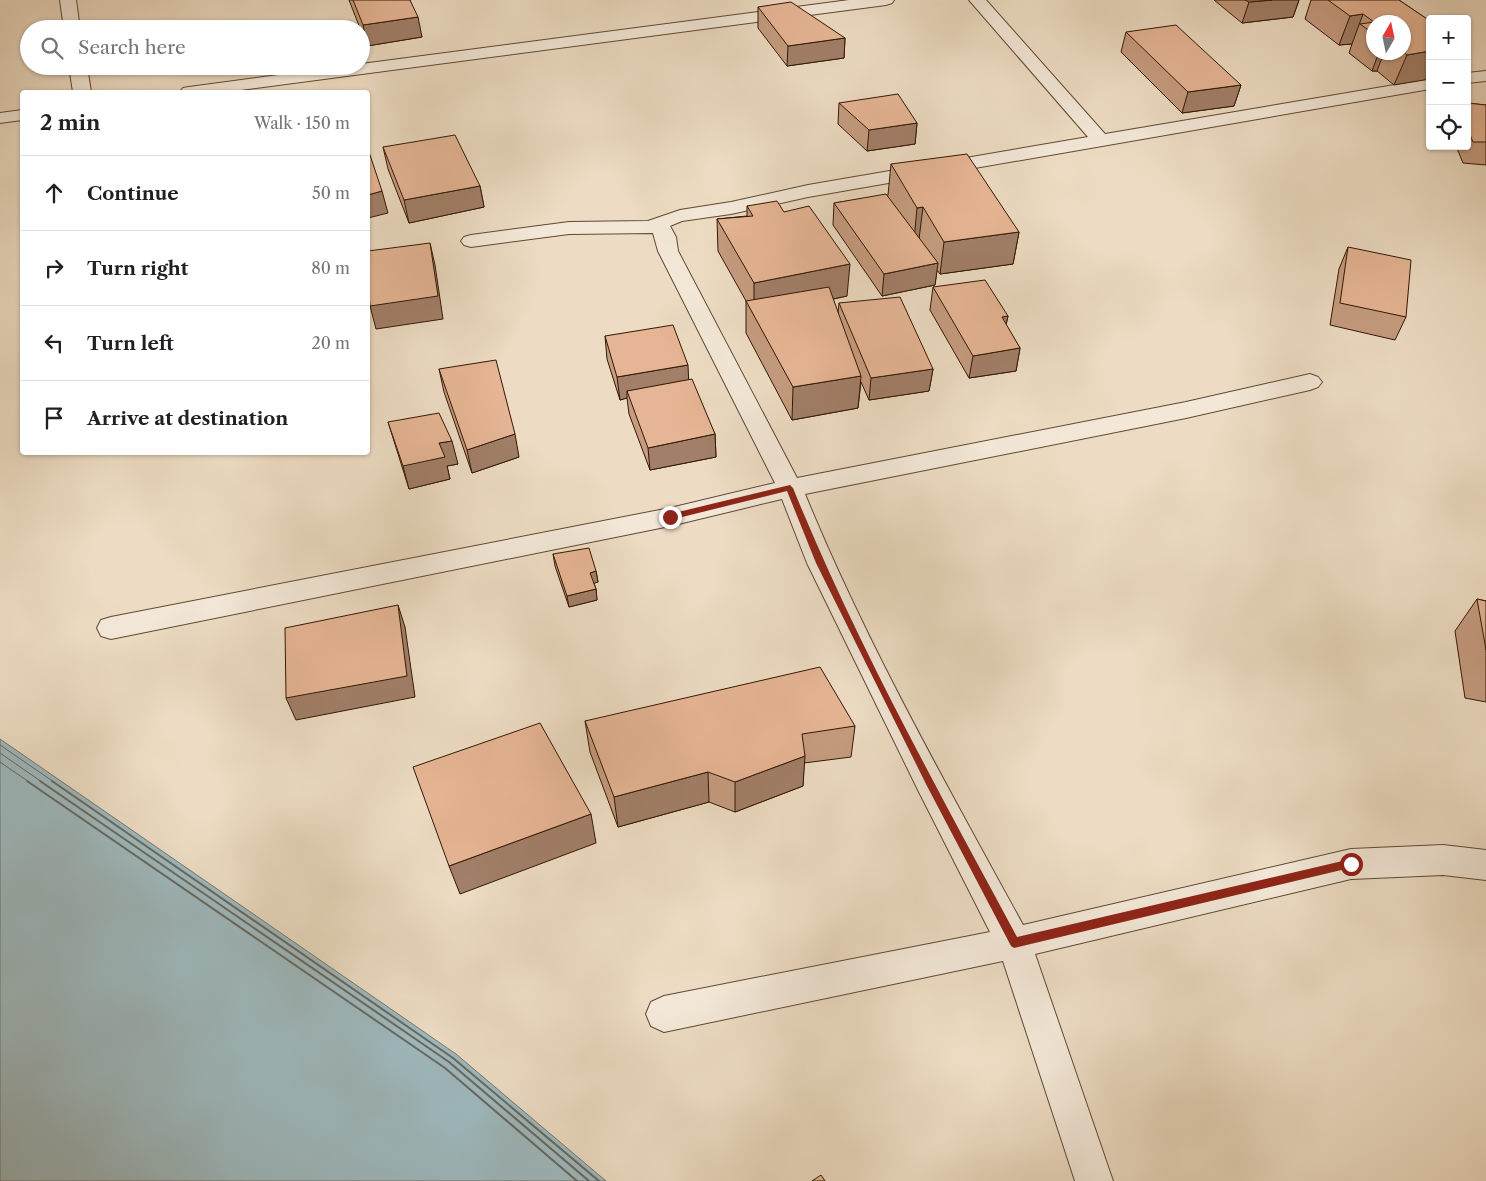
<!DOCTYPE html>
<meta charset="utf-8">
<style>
body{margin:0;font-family:"Libre Caslon Text",serif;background:#f6f6f6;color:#202124}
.controls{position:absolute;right:15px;top:15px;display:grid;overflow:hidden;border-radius:5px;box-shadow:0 1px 4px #0004}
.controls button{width:45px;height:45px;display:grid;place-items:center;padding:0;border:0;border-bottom:1px solid #e0e0e0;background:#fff;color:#202124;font:25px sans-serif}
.compass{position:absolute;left:1366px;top:15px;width:45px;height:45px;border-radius:50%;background:#fff;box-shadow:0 1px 4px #0004;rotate:9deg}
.stop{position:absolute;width:15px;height:15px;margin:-11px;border:4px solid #8f2418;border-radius:50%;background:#fff}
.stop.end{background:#8f2418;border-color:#fff;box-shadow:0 1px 5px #0008}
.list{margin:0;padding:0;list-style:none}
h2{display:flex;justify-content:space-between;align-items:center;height:65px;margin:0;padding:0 20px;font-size:21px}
h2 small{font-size:16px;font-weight:400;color:#757577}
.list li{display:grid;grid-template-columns:32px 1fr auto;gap:15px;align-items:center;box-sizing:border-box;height:75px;padding:0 20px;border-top:1px solid #e0e0e0}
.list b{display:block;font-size:19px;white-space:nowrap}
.list em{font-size:16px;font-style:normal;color:#757577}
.icon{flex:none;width:28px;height:28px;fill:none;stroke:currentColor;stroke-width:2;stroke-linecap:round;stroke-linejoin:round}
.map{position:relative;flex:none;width:1486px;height:1181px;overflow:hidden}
.search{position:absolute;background:#fff;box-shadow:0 1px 4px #0004;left:20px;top:20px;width:350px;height:55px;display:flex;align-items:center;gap:12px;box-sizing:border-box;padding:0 18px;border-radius:28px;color:#757577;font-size:19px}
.panel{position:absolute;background:#fff;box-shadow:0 1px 4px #0004;left:20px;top:90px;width:350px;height:365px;border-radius:5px}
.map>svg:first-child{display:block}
.water{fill:#9eb9be;stroke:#727873}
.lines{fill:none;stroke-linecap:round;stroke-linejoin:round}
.shore-far1{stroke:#686860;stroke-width:1}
.shore{stroke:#686860;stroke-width:2}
.street-casing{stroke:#604832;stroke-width:2}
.street{fill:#f3e8d8;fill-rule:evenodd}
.wall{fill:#c69c80;stroke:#311702;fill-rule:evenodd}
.shaded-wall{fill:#a17f68;stroke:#311702}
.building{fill:#e6b595;stroke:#311702}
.route{fill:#8f2418}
</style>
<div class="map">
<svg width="1486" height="1181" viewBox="0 0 1486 1181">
<rect width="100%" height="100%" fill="#eddcc3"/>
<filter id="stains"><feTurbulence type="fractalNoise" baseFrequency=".004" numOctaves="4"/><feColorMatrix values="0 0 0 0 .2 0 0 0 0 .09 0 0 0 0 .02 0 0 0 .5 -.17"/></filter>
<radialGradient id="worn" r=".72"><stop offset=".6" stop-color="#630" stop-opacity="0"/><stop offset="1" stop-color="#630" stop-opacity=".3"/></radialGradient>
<!-- water -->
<path class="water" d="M0 739 456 1054 606 1181H0Z"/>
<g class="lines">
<!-- shore-far1 -->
<path class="shore-far1" d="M0 745 54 782
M0 753 42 782
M0 762 29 782"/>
<!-- shore -->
<path class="shore" d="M27 781 445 1068 577 1181
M40 781 449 1062 589 1181
M52 781 453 1058 599 1181"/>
<!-- street casing -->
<g class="street-casing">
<path id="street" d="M60 0H76L80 29H64Z
M849 0H894L892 3 886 5 225 92H180L183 88 189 87 345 66H361V64Z
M969 0H986L1105 134 1430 79V89L808 197 731 214 682 221 670 226 676 237 678 251 797 478 1186 402 1310 374 1318 377 1322 382 1318 387 1310 390 1186 418 805 494C866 643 946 784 1023 925L1351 849 1443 845 1486 850V880L1443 875 1351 879 1035 954 1113 1181H1075L1003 961 664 1032 651 1026 646 1014 651 1002 664 996 990 932 919 792 807 563 782 499 670 526 111 639 101 636 97 628 101 620 111 617 670 508 775 483 658 251 653 233 569 234 471 247 464 245 461 241 464 237 471 235 569 222 648 221 680 210 731 202 808 185 1088 137Z
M69 66H87L91 92H73Z
M1486 71V81L1467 83V73Z
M22 110V120L0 123V113Z"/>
</g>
<!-- street -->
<use href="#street" class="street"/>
</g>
<!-- wall -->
<path class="wall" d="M349 0H410L422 37 367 46Z
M1214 0H1299L1293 17 1242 23Z
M1311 0H1399L1430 21 1394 85 1377 71H1372L1349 53 1352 44 1339 45 1305 19ZM1374 22H1404V52H1374Z
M758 7 845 38 844 58 787 66 758 28Z
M1126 32 1241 85 1234 106 1182 113 1121 52Z
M839 103 917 123 915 144 867 151 838 124Z
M1467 103 1486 105V165L1463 163 1456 146H1467Z
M383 147 480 186 484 207 409 223 388 169Z
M891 164 1019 232 1013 264 940 274 937 270 935 285 882 296 833 225 834 203 888 195Z
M747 206 784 212 847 296 833 299 838 313 839 303 933 369 929 391 869 400 861 382 858 408 792 420 746 333V301L718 251 717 219 747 216Z
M1348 247 1406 317 1395 340 1330 325 1339 269Z
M933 287 1008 316 1006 325 1020 348 1016 371 969 378 930 310Z
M605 336 689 379 715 434 716 457 650 470 629 414 627 398 620 400 607 359Z
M439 369 519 457 472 473 444 392Z
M388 422 458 464 447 466 450 479 409 489Z
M553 554 596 571 598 582 594 583 596 589 597 600 569 607 555 566Z
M1477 599 1486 601V702L1465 698 1455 631Z
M585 721 855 726 851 757 804 763 803 786 735 812 709 802 618 827 590 752Z"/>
<!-- shaded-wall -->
<path class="shaded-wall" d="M1272 0H1299L1293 17 1242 23 1249 2Z
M1363 14 1352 44 1339 45 1350 16Z
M418 17 422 37 367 46 363 25Z
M845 38 844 58 787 66 788 46Z
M1430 51V79L1394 85 1407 55Z
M1379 52H1384L1377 71H1372Z
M1241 85 1234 106 1182 113 1188 92Z
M917 123 915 144 867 151 869 130Z
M480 186 484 207 409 223 404 200Z
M382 191 388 213 368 218V195Z
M923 207 919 239 914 240 917 208Z
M1019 232 1013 264 940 274 944 242Z
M430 243 435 265 443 319 376 329 370 306Z
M938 263 935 285 882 296 884 274Z
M850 264 847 296 754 316V283Z
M1008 316 1003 339 1002 317Z
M1020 348 1016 371 969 378 973 356Z
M688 365 689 388 627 391V398L620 400 617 377Z
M933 369 929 391 869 400 871 378Z
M861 376 858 408 792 420 793 387Z
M515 434 519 457 472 473 467 450Z
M715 434 716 457 650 470 648 448Z
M452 441 458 464 447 466 450 479 409 489 403 466 439 443Z
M596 571 598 582 592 584 590 573Z
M596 589 597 600 569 607 567 596Z
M398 605 405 627 415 697 296 720 286 698Z
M805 756 803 786 735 812V782Z
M708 772 709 802 618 827 614 797Z
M591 814 596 843 460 894 449 866Z"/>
<!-- building -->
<path class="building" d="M353 0H410L418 17 363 25Z
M1245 0H1272L1249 2Z
M1328 0H1399L1430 21V51L1407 55 1404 52V22H1374V34L1360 24 1374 22 1363 14 1350 16Z
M791 2 845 38 788 46 758 7Z
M1176 25 1241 85 1188 92 1126 32Z
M898 94 917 123 869 130 839 103Z
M1467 103 1486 105V142H1473L1467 128Z
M455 135 480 186 404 200 383 147Z
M368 149 382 191 368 195Z
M967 154 1019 232 944 242 923 207 917 208 891 164Z
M886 194 938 263 884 274 834 203Z
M777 201 784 212 809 206 850 264 754 283 717 219 753 216 747 206Z
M430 243 438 296 370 306 368 283V251Z
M1348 247 1411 260 1406 317 1340 303Z
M985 280 1008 316 1002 317 1020 348 973 356 933 287Z
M829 287 861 376 793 387 746 301Z
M900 297 933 369 871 378 839 303Z
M673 325 688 365 617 377 605 336Z
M496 360 515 434 467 450 439 369Z
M692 379 715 434 648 448 627 391Z
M439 413 452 441 439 443 445 457 403 466 388 422Z
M589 548 596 571 590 573 596 589 567 596 553 554Z
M1477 599 1486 601V650Z
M398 605 407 676 286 698 285 628Z
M820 667 855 726 802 734 805 756 735 782 708 772 614 797 585 721Z
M540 723 591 814 449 866 413 767Z
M821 1175 825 1181H812Z"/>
<!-- route -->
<path class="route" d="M790 485 793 488C856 643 938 790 1017 937L1351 859 1354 860V867L1014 948 1011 946 927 786 816 563 787 491 670 520 666 517 670 514Z"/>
<rect width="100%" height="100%" filter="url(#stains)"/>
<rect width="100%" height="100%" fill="url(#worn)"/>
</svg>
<div class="controls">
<button>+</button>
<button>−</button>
<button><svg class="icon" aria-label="locate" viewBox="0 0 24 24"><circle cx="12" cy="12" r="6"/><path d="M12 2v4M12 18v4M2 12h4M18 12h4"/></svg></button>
</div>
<svg class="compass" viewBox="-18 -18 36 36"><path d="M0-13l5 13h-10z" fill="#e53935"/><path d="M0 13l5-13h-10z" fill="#757577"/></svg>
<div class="stop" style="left:1351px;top:864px"></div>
<div class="stop end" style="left:670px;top:517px"></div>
<div class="search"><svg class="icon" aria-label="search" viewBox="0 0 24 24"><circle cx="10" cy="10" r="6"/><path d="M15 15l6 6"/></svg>Search here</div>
<section class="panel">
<h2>2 min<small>Walk · 150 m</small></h2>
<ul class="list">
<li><svg class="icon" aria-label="ahead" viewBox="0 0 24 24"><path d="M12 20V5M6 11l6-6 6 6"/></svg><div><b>Continue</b></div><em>50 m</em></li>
<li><svg class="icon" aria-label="right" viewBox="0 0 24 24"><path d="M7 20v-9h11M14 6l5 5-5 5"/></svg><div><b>Turn right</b></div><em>80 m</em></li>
<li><svg class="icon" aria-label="left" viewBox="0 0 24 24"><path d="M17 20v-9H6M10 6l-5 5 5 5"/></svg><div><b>Turn left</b></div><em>20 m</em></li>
<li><svg class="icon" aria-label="arrive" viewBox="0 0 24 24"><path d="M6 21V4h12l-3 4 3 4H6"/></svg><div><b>Arrive at destination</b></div></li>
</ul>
</section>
</div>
